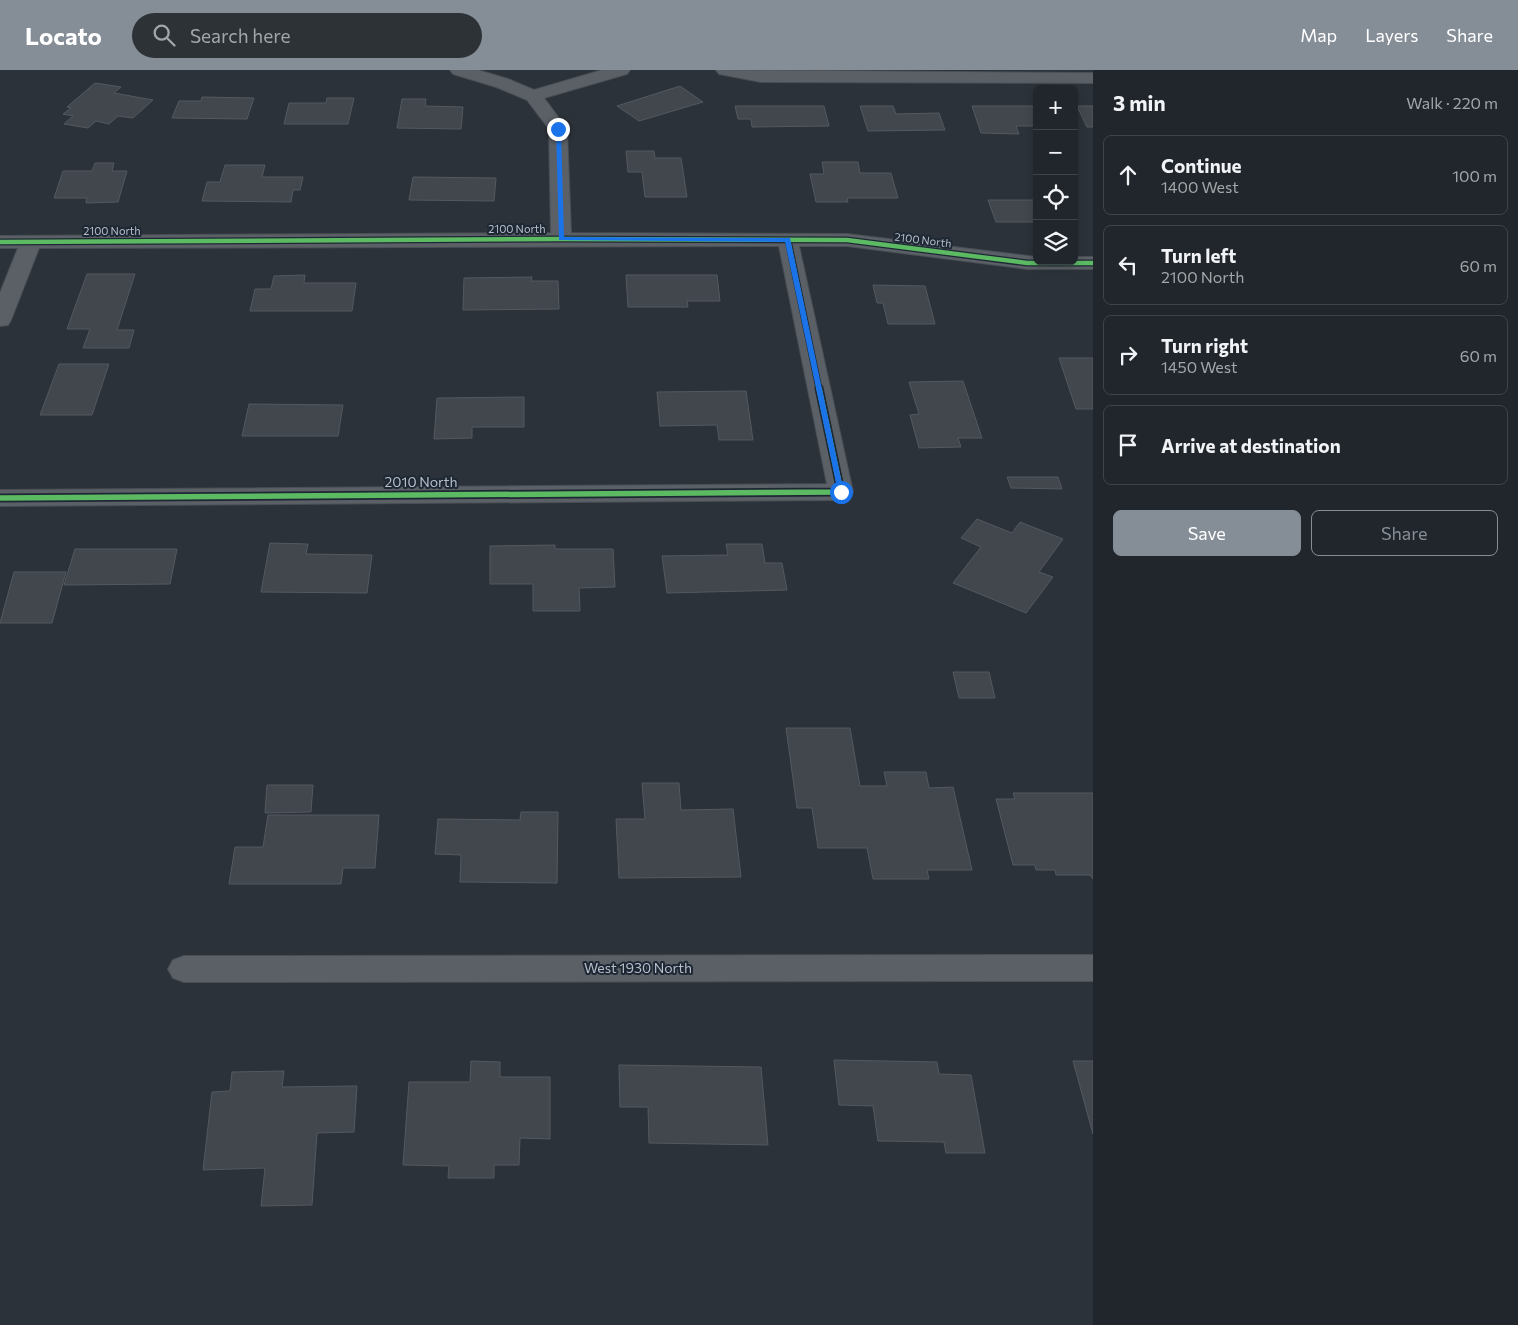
<!DOCTYPE html>
<meta charset="utf-8">
<style>
body{margin:0;font-family:Commissioner,sans-serif;background:#2d3237;color:#f1f3f6}
.controls{position:absolute;right:15px;top:15px;display:grid;overflow:hidden;border-radius:8px;box-shadow:0 2px 8px #0003}
.controls button{width:45px;height:45px;display:grid;place-items:center;padding:0;border:0;border-bottom:1px solid #3d4347;background:#20262b;color:#f1f3f6;font:25px sans-serif}
.stop{position:absolute;width:15px;height:15px;margin:-11px;border:4px solid #1a73e8;border-radius:50%;background:#fff}
.stop.end{background:#1a73e8;border-color:#fff;box-shadow:0 1px 5px #0008}
.list{margin:0;padding:0;list-style:none}
h2{display:flex;justify-content:space-between;align-items:center;height:65px;margin:0;padding:0 20px;font-size:21px}
h2 small{font-size:16px;font-weight:400;color:#a2a5a9}
.list li{display:grid;grid-template-columns:32px 1fr auto;gap:15px;align-items:center;box-sizing:border-box;height:80px;margin:0 10px 10px;padding:0 10px;border:1px solid #3d4347;border-radius:8px}
.list b{display:block;font-size:19px;white-space:nowrap}
.list p{margin:0;font-size:16px;white-space:nowrap;color:#a2a5a9}
.list em{font-size:16px;font-style:normal;color:#a2a5a9}
.actions{display:flex;gap:10px;padding:15px 20px}
.actions a{flex:1;padding:11px 0;border:1px solid #858d97;border-radius:8px;text-align:center;font-size:18px;color:#858d97}
.actions .main{background:#858d97;color:#fff}
.icon{flex:none;width:28px;height:28px;fill:none;stroke:currentColor;stroke-width:2;stroke-linecap:round;stroke-linejoin:round}
.map{position:relative;flex:none;width:1093px;height:1255px;overflow:hidden}
header{display:flex;align-items:center;gap:30px;box-sizing:border-box;height:70px;padding:0 25px;background:#858d97;color:#fff}
header strong{font-size:24px}
nav{display:flex;gap:28px;margin-inline-start:auto;font-size:18px}
.search{width:350px;height:45px;background:#2d3237;display:flex;align-items:center;gap:12px;box-sizing:border-box;padding:0 18px;border-radius:28px;color:#a2a5a9;font-size:19px}
main{display:flex}
aside{flex:1;background:#20262b}
.map>svg:first-child{display:block}
.building{fill:#42474e;stroke:#535961}
.lines{fill:none;stroke-linecap:round;stroke-linejoin:round}
.street-casing{stroke:#494e54;stroke-width:2}
.street{fill:#5b6067;fill-rule:evenodd}
.cycleway-far1-casing{stroke:#1e2834;stroke-width:7}
.cycleway-casing{stroke:#1e2834;stroke-width:9}
.cycleway-far1{stroke:#5cba63;stroke-width:4.5}
.cycleway{stroke:#5cba63;stroke-width:5.5}
.route{fill:#1a73e8}
.labels{text-anchor:middle;stroke-width:4;stroke-linejoin:round;paint-order:stroke}
.far-street-label{font-size:11px;fill:#b6beca;stroke:#1e2834}
.street-label{font-size:14px;fill:#b6beca;stroke:#1e2834}
</style>
<header>
<strong>Locato</strong>
<div class="search"><svg class="icon" aria-label="search" viewBox="0 0 24 24"><circle cx="10" cy="10" r="6"/><path d="M15 15l6 6"/></svg>Search here</div>
<nav><a>Map</a><a>Layers</a><a>Share</a></nav>
</header>
<main>
<div class="map">
<svg width="1093" height="1255" viewBox="0 0 1093 1255">
<rect width="100%" height="100%" fill="#2b3239"/>
<!-- building -->
<path class="building" d="M95 13 121 17 114 23 153 30 133 48 118 46 109 54 96 51 88 58 64 54 73 46 63 44 71 38 67 37Z
M680 16 703 32 639 51 617 36Z
M202 27 254 28 247 49 172 48 179 31H201Z
M327 28H354L348 54H284L289 33H326Z
M402 29H426L425 36 463 37 461 59 397 58Z
M735 36H824L829 56 752 57 751 49H738Z
M860 36H893L896 44 939 43 945 60 868 61Z
M972 36H1037V56H1016L1019 64 981 63Z
M1077 36H1093V57H1087Z
M626 81H654L655 88H681L687 127H645L642 102H628Z
M822 92H858L860 103H891L898 128H847L848 132H816L810 104H824Z
M95 93H114L112 101H127L118 132 86 133 87 128H54L63 101H92Z
M225 95H265L262 107H303L300 120H293L291 132 202 131 207 112H220Z
M413 107 496 108 494 131 409 130Z
M988 130H1037V152H996Z
M87 204H135L117 260H134L129 278H83L90 259H67Z
M305 205 304 213H356L352 241H250L255 219H271L274 206Z
M626 205H717L720 231H687L688 237H628Z
M532 207 531 211H558L559 239 463 240 464 208Z
M873 215 925 216 935 254H888L883 233H877Z
M1059 288H1093V339H1076Z
M59 294H109L92 345H40Z
M963 311 982 368H958L961 377 919 378 910 345 919 344 909 312Z
M746 321 753 370H719L717 355 660 356 657 322Z
M524 327V357H472V368L434 369 437 328Z
M249 334 343 335 338 366H242Z
M1007 407H1058L1062 419 1011 418Z
M977 449 1012 463 1020 452 1063 469 1039 502 1053 507 1026 543 953 513 981 477 961 468Z
M270 473 308 474 306 484 372 485 367 523 261 522Z
M726 474H762L765 493H782L787 520 667 523 662 486 728 485Z
M555 475V479H613L615 517 579 518 580 541H533V514H490V476Z
M75 479H177L170 514 64 515Z
M14 502H66L52 553H0Z
M953 602H989L995 628H959Z
M786 658H850L860 716H887L884 702H926L929 718 953 717 972 800H927L929 809H873L867 778H818L812 738H797Z
M642 713H679L681 740 733 739 741 807 619 808 616 749H645Z
M267 715H313L311 742 265 743Z
M1013 723H1093V809L1090 805H1056L1055 800H1036L1035 795H1013L996 729H1015Z
M521 742H558L557 813 460 812 461 785 435 784 438 749 520 750Z
M268 745H379L375 798H343L341 814H229L235 777H263Z
M834 990 937 992 939 1004 971 1005 985 1083H946L944 1072 878 1071 873 1036 839 1035Z
M471 991 500 992V1007H550V1069L520 1068 519 1095H494V1108H448L449 1096 403 1095 409 1012H470Z
M1073 991H1093V1064Z
M619 995 761 997 768 1075 649 1073 648 1037H620Z
M284 1001 282 1017 357 1016 354 1062 317 1063 312 1135 261 1136 265 1098 203 1100 212 1022 230 1021 232 1002Z"/>
<g class="lines">
<!-- street casing -->
<g class="street-casing">
<path id="street" d="M450 0H478L508 9 534 20 602 0H630L627 4 544 28 567 59 571 163 847 164 1037 187V191H1074V187H1093V199H1027L847 176H799L853 422 850 427 841 430 0 436V420L827 414 779 176 39 178 11 250 8 255 0 256V223L18 178H0V166L551 163 549 59 527 30 496 17 453 4Z
M716 0 1093 3V13L761 12 719 4Z
M1093 885V911L184 912 173 908 168 899 173 890 184 886Z"/>
</g>
<!-- street -->
<use href="#street" class="street"/>
<!-- cycleway-far1 casing -->
<g class="cycleway-far1-casing">
<path id="cycleway-far1" d="M788 170 819 319
M0 172 561 169 847 170 1027 193H1093"/>
</g>
<!-- cycleway casing -->
<g class="cycleway-casing">
<path id="cycleway" d="M0 428 841 422 819 318"/>
</g>
<!-- cycleway-far1 -->
<use href="#cycleway-far1" class="cycleway-far1"/>
<!-- cycleway -->
<use href="#cycleway" class="cycleway"/>
</g>
<!-- route -->
<path class="route" d="M556 58 561 59 564 167 790 168 844 423 838 422 785 172 559 170Z"/>
<g class="labels">
<!-- far-street labels -->
<g class="far-street-label">
<text x="517" y="163">2100 North</text>
<text x="112" y="165">2100 North</text>
<text transform="translate(923 170) rotate(7)" y="4">2100 North</text>
</g>
<!-- street labels -->
<g class="street-label">
<text x="421" y="417">2010 North</text>
<text x="638" y="903">West 1930 North</text>
</g>
</g>
</svg>
<div class="controls">
<button>+</button>
<button>−</button>
<button><svg class="icon" aria-label="locate" viewBox="0 0 24 24"><circle cx="12" cy="12" r="6"/><path d="M12 2v4M12 18v4M2 12h4M18 12h4"/></svg></button>
<button><svg class="icon" aria-label="layers" viewBox="0 0 24 24"><path d="M12 4l9 5-9 5-9-5zM3 14l9 5 9-5"/></svg></button>
</div>
<div class="stop" style="left:841px;top:422px"></div>
<div class="stop end" style="left:558px;top:59px"></div>
</div>
<aside>
<h2>3 min<small>Walk · 220 m</small></h2>
<ul class="list">
<li><svg class="icon" aria-label="ahead" viewBox="0 0 24 24"><path d="M12 20V5M6 11l6-6 6 6"/></svg><div><b>Continue</b><p>1400 West</p></div><em>100 m</em></li>
<li><svg class="icon" aria-label="left" viewBox="0 0 24 24"><path d="M17 20v-9H6M10 6l-5 5 5 5"/></svg><div><b>Turn left</b><p>2100 North</p></div><em>60 m</em></li>
<li><svg class="icon" aria-label="right" viewBox="0 0 24 24"><path d="M7 20v-9h11M14 6l5 5-5 5"/></svg><div><b>Turn right</b><p>1450 West</p></div><em>60 m</em></li>
<li><svg class="icon" aria-label="arrive" viewBox="0 0 24 24"><path d="M6 21V4h12l-3 4 3 4H6"/></svg><div><b>Arrive at destination</b></div></li>
</ul>
<div class="actions"><a class="main">Save</a><a>Share</a></div>
</aside>
</main>
